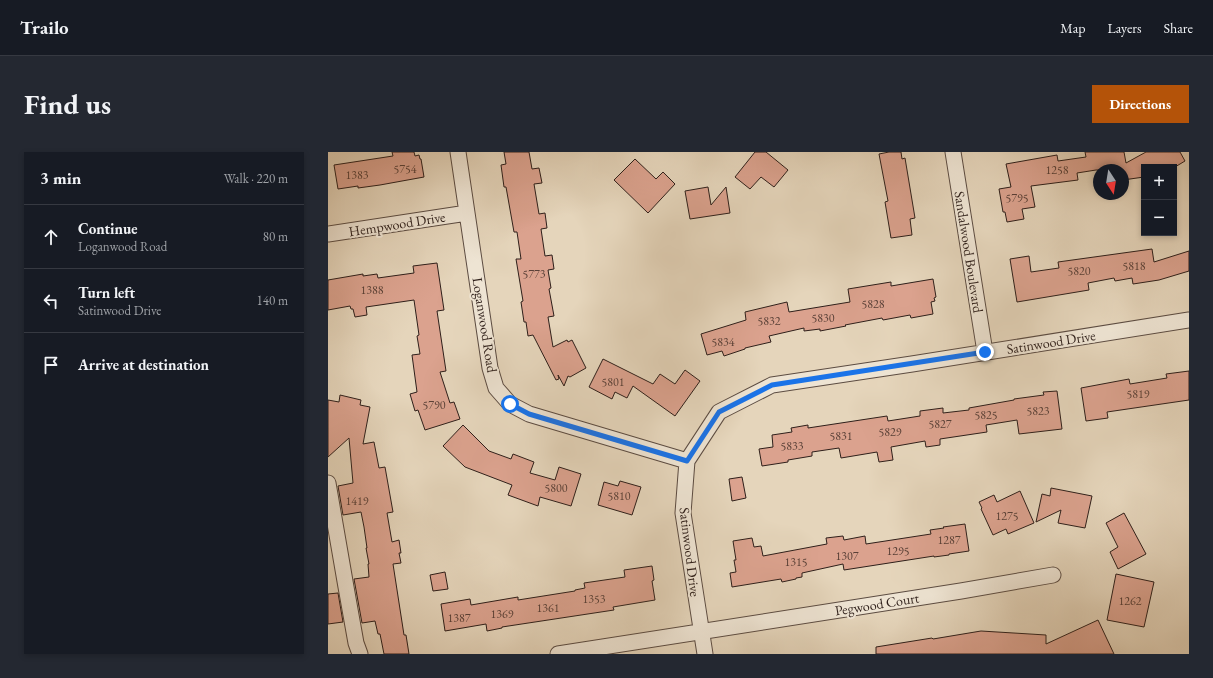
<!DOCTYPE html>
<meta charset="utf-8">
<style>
body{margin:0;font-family:"EB Garamond",serif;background:#242831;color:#f1f3f6}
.controls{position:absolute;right:12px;top:12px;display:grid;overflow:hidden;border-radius:0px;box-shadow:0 2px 6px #0003}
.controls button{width:36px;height:36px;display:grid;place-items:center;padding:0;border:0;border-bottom:1px solid #363941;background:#171b24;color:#f1f3f6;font:20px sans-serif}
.compass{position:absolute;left:765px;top:12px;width:36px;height:36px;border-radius:50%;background:#171b24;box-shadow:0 2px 6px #0003;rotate:168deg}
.stop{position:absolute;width:12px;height:12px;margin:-9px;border:3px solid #1a73e8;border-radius:50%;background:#fff}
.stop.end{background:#1a73e8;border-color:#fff;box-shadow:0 1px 4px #0008}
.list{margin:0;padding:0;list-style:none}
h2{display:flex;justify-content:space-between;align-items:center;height:52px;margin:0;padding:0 16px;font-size:17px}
h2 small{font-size:13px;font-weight:400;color:#9ea1a6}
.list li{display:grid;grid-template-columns:26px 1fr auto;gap:12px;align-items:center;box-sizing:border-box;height:64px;padding:0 16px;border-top:1px solid #363941}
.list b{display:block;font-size:15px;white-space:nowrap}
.list p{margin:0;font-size:13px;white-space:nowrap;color:#9ea1a6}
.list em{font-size:13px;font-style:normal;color:#9ea1a6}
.icon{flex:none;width:22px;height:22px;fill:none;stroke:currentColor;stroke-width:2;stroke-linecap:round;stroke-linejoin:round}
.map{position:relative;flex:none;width:861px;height:502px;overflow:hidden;border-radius:0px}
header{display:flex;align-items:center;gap:24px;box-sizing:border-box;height:56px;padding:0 20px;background:#171b24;border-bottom:1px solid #363941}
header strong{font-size:19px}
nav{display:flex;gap:22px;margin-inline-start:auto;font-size:14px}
.intro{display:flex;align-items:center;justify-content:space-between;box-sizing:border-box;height:96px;padding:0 24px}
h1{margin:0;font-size:28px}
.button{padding:10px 18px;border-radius:0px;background:#b45309;color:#fff;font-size:14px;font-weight:700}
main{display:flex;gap:24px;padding:0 24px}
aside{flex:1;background:#171b24;border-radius:0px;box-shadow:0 2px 6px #0003}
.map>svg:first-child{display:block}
.building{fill:#dba28e;stroke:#2e1f1a}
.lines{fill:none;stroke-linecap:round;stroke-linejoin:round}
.street-casing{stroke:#5c4c42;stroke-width:17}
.street{stroke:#eee4d3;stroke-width:15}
.route{stroke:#1a73e8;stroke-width:5}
.labels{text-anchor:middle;stroke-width:4;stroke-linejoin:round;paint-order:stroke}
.number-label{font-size:12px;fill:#594037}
.street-label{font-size:14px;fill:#2e1f1a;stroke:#eee4d3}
</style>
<header>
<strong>Trailo</strong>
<nav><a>Map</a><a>Layers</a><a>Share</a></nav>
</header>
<div class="intro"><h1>Find us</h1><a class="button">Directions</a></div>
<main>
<aside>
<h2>3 min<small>Walk · 220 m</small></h2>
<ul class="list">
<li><svg class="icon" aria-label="ahead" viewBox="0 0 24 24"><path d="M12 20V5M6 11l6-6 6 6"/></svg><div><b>Continue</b><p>Loganwood Road</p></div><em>80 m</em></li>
<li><svg class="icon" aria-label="left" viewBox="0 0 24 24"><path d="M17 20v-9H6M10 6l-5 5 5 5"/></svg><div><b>Turn left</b><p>Satinwood Drive</p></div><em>140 m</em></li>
<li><svg class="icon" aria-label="arrive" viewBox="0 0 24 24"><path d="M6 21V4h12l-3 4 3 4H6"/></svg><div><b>Arrive at destination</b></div></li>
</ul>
</aside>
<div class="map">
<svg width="861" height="502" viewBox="0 0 861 502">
<rect width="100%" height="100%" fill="#e5d5bb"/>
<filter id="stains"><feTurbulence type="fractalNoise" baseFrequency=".005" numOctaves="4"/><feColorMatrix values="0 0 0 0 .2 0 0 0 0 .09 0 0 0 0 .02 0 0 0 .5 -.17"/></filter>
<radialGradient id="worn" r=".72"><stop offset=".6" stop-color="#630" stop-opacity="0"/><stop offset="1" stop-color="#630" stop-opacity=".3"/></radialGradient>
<!-- building -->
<path class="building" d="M64 0H86L87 4 91 3 92 7H93L96 25 52 33 30 36V34L10 37 6 13 65 4Z
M176 0H201L204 17 211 16 214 31 206 32 211 62 217 61 219 76 213 77 217 104 224 103 226 117 220 118 223 136 221 137 226 164 220 165 225 195 239 188 240 190 244 188 258 216 242 225 240 224 236 234 230 223 231 227 228 228 205 183 200 184 198 170H196L193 150 195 149 188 107H193L189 80H186L178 35H176L173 13 178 12Z
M427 0H438L460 18 446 35 433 25 422 37 407 25Z
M561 0H573L574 7 577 6 587 66 582 67 584 83 563 86 557 50 560 49 551 2Z
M757 0H796L798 11 818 0H852L857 9 847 15H816V25L795 28V18H768L749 21 750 28 703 34 707 55 694 57 696 67 679 70 677 60H675L671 37 683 35 678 12 729 3 730 9 758 5Z
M307 7 328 27 335 20 347 32 320 61 286 28Z
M380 35 383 53 398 35 402 61 362 67 357 39Z
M824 97 826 110 861 99V119L831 128 805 132 804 126 787 129 786 126 760 131 761 138 689 150 682 107 701 104 703 120 731 116 730 110Z
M109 111 116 158 109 159 118 219 112 220 122 251 126 250 132 267 97 278 90 258 87 259 82 242 89 240 84 203 92 202 89 184 91 183 86 148 38 155 39 163 27 165 25 157H23L22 154 0 158V128L35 122V124L49 122 50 126 86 121 85 114Z
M605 127 608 145 606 146 607 149 603 150 605 162 583 166 582 163 555 168 554 166 517 173 518 174 492 179V177L476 179V176L441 184 443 190 417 196V197L396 204 394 199 379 203 373 182 418 168 417 160 459 150 461 160 522 150 520 137 563 130V134Z
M275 207 325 232 332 222 347 232 357 218 372 229 347 264 305 234 299 246 287 240 284 247 261 235Z
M861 219V248L779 260 780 266 758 269 753 236 801 227 802 232 839 226 838 222Z
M729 239 734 277 691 282 689 268 658 273 659 280 612 287V293L598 295 597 289 563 295 565 308 551 310 549 300 513 306 511 296 484 300V304L460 308V310L434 314 431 297 445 295 444 283 464 280 463 276 480 273V276L559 264 560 269 592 264V259L615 256V261L641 258V256L686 248V247L716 243 715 240Z
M12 243 33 248 32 253 42 255 35 292 46 290 51 316 57 315 65 360 59 361 64 390 71 388 73 401H71L73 411 65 412 76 483H78L81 502H56L52 482H50L47 469 34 471 26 427 41 425 40 412H41L38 396H39L36 375 33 360 15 363 10 334 25 331 21 286 0 305V248L11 250Z
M135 273 161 299 183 307 185 302 206 310 202 321 227 328 231 315 253 322 243 354 212 345 210 354 180 343 184 333 137 315 115 294Z
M414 325 418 346 404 349 401 327Z
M292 329 313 335 304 363 270 353 276 330 290 334Z
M723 336 764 344 757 376 730 371 733 358 708 370 714 342 722 344Z
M692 339 706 371 680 382 678 377 665 383 653 357 654 356 651 350 666 343 669 350Z
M796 361 818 402 790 417 782 400 790 395 778 371Z
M637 372 641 399 621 402V403L606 405V404L516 418 515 412 474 421V425L468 426V427L454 430 453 427 404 435 402 421 408 420 406 408H408L405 389 424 386 426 395 433 394 435 404 499 392 498 386 515 384 516 388 537 384 538 392 603 382 602 378 616 376 615 375Z
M324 414 326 428 324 429 327 448 285 455 286 458 174 475V476L159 479 158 472 117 479 113 452 142 447 143 453 190 445V448L247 439V438L257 436 256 431 297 425 296 418Z
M117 420 120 437 105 439 102 423Z
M788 422 826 430 816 475 779 468Z
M10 441 15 470 0 472V442Z
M770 468 786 502H548V495L604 486 605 487 653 479 718 483V492Z"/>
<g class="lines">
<!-- street casing -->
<g class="street-casing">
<path id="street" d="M130 0 162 216 168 236 182 252 201 262 359 309
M625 0 657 200
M0 82 139 61
M0 331 18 435 28 491 32 502
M230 502 633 439 725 423
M377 502 355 361 359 309 391 260 444 233 584 212 861 168"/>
</g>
<!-- street -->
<use href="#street" class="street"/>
</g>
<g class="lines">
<!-- route -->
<path class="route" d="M182 252 201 262 359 309 391 260 444 233 657 200"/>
</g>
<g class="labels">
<!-- number labels -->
<g class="number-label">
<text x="77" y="21">5754</text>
<text x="729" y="22">1258</text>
<text x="29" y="27">1383</text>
<text x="689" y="50">5795</text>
<text x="806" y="118">5818</text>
<text x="751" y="123">5820</text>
<text x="206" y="126">5773</text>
<text x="44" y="142">1388</text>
<text x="545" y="156">5828</text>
<text x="495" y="170">5830</text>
<text x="441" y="173">5832</text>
<text x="395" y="194">5834</text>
<text x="285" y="234">5801</text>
<text x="810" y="246">5819</text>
<text x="106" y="257">5790</text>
<text x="710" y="263">5823</text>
<text x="658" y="267">5825</text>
<text x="612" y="276">5827</text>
<text x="562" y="284">5829</text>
<text x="513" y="288">5831</text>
<text x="464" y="298">5833</text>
<text x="228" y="340">5800</text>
<text x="291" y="348">5810</text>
<text x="29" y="353">1419</text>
<text x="679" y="368">1275</text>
<text x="621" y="392">1287</text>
<text x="570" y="403">1295</text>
<text x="519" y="408">1307</text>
<text x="468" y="414">1315</text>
<text x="266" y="451">1353</text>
<text x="802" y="453">1262</text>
<text x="220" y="460">1361</text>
<text x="174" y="466">1369</text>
<text x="131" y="470">1387</text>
</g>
<!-- street labels -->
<g class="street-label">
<text transform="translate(69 72) rotate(-9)" y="5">Hempwood Drive</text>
<text transform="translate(641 100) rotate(81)" y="5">Sandalwood Boulevard</text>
<text transform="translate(157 173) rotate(81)" y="5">Loganwood Road</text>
<text transform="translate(723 190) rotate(-9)" y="5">Satinwood Drive</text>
<text transform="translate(362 400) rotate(83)" y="5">Satinwood Drive</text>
<text transform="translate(549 452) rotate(-9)" y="5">Pegwood Court</text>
</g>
</g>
<rect width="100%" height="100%" filter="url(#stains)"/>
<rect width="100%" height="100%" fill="url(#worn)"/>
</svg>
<div class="controls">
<button>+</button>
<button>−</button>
</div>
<svg class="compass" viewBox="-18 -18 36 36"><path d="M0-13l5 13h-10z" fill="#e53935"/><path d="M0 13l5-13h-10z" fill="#9ea1a6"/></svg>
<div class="stop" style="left:182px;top:252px"></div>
<div class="stop end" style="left:657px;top:200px"></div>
</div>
</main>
